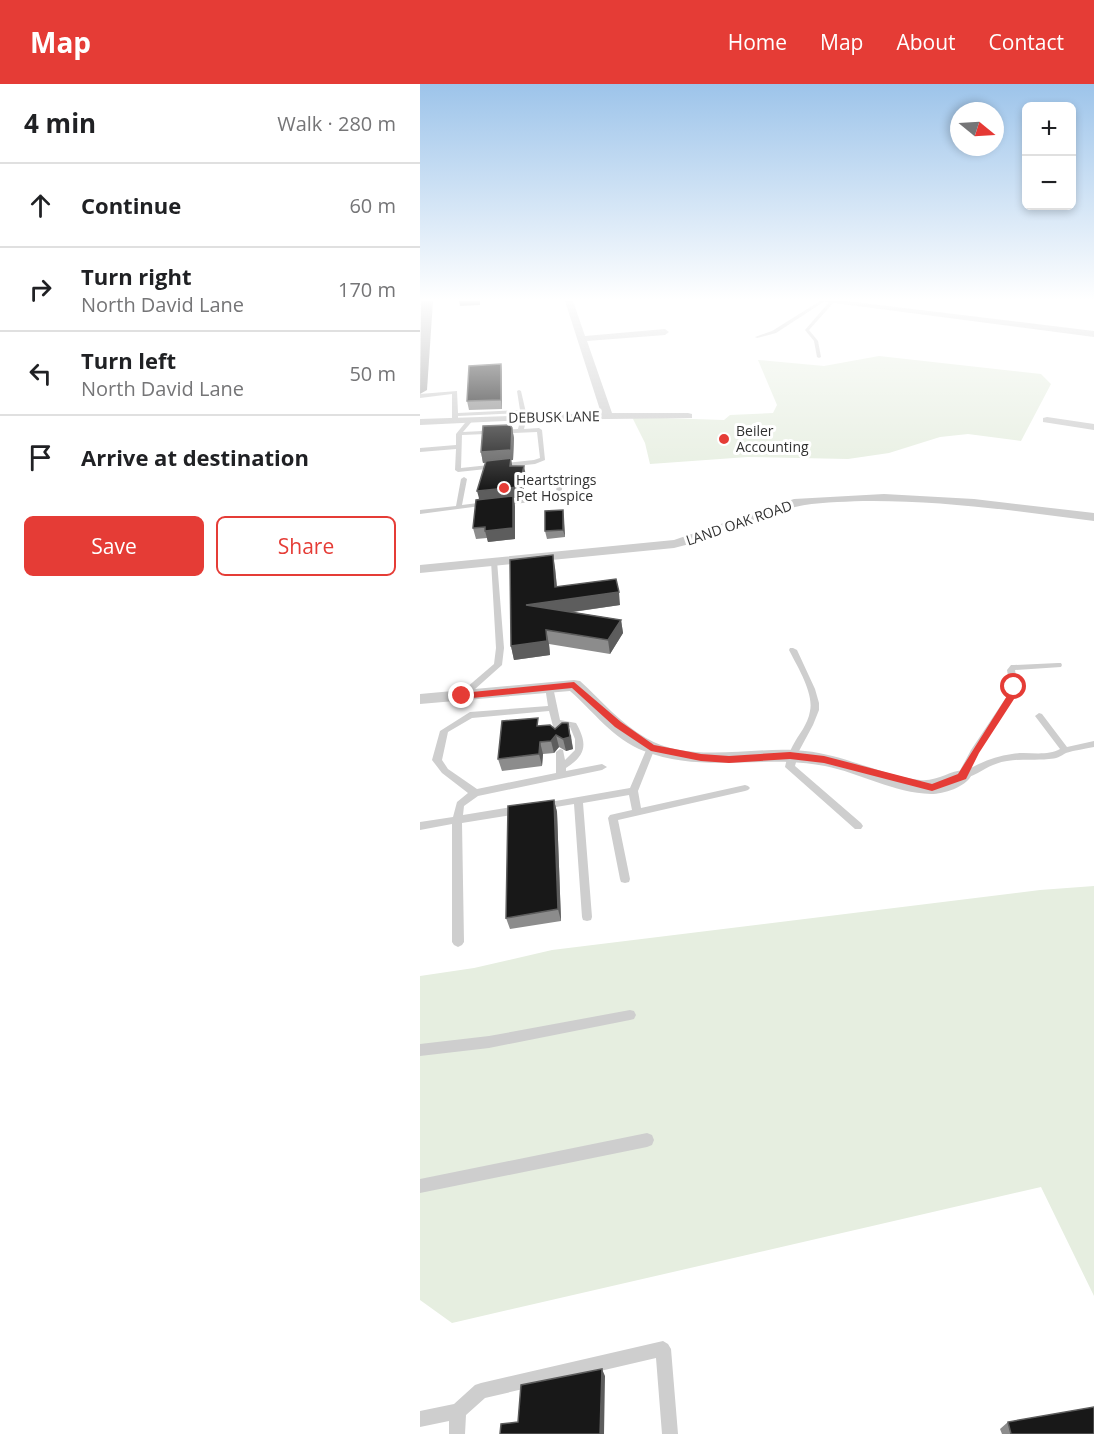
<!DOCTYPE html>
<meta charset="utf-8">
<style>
body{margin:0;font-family:"Open Sans",sans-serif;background:#f6f6f6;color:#202124}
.controls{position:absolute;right:18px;top:18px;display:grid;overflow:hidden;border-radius:9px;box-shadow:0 3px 9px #0003}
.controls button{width:54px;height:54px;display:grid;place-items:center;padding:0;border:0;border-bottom:2px solid #e0e0e0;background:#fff;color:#202124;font:30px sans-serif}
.compass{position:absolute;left:530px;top:18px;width:54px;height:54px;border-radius:50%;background:#fff;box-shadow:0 3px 9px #0003;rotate:108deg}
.stop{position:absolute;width:18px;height:18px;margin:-14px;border:4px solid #e53c36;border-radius:50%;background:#fff}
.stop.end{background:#e53c36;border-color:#fff;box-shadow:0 2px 6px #0008}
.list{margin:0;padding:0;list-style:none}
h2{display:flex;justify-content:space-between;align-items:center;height:78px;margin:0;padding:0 24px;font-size:26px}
h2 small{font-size:20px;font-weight:400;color:#757577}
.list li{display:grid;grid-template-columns:39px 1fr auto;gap:18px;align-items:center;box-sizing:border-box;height:84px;padding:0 24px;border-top:2px solid #e0e0e0}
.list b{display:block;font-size:22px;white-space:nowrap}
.list p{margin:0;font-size:20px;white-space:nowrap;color:#757577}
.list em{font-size:20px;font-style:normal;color:#757577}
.actions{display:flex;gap:12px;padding:18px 24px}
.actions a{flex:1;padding:14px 0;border:2px solid #e53c36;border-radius:9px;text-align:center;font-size:21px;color:#e53c36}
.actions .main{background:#e53c36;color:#fff}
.icon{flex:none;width:33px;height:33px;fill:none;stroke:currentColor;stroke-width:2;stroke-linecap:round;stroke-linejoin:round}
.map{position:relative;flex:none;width:674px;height:1350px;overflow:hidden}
header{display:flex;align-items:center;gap:36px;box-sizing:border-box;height:84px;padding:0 30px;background:#e53c36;color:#fff}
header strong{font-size:28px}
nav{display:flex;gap:33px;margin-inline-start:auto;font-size:21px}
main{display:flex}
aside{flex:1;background:#fff}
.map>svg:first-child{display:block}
.green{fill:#e6eee0}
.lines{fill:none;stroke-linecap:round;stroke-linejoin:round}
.lane{fill:#cecece;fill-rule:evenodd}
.street{fill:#cecece;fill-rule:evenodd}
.primary{fill:#a9a9a9;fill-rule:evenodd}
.wall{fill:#8c8c8c}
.shaded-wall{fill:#5d5d5d}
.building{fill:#181818;stroke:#5d5d5d;stroke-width:1.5}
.route{fill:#e53c36}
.poi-dot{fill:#e53c36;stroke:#fff;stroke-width:2}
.labels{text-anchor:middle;stroke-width:6;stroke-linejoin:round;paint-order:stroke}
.far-street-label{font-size:14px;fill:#313131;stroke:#fff}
.far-poi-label{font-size:14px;fill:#313131;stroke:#fff;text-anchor:start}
</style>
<header>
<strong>Map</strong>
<nav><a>Home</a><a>Map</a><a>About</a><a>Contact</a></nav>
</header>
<main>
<aside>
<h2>4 min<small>Walk · 280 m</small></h2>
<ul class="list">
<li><svg class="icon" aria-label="ahead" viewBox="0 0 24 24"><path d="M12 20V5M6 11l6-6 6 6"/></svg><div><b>Continue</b></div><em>60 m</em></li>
<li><svg class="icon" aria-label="right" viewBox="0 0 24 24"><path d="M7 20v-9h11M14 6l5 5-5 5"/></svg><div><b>Turn right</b><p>North David Lane</p></div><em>170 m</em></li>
<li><svg class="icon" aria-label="left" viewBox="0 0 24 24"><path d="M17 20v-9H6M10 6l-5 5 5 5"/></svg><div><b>Turn left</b><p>North David Lane</p></div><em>50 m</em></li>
<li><svg class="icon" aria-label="arrive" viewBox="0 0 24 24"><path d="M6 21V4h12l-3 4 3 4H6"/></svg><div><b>Arrive at destination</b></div></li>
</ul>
<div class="actions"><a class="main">Save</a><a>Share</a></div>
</aside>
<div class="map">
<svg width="674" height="1350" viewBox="0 0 674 1350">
<rect width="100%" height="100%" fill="#fff"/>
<!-- green -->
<path class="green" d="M459 272 621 290 631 300 601 357 548 350 520 353 469 369 428 375 328 373 230 380 225 359 212 333 304 336 310 331 353 329 357 321 338 276 404 282Z
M674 802V1212L621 1103 32 1239 0 1216V892L54 884 132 866 620 806Z"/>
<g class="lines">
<!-- lane -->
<path class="lane" d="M400 217H405L356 249 337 254 335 253 352 247Z
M410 217 414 218 389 246 398 257 401 273 399 274 397 273 394 257 385 246Z
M99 306 101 307 107 333 104 345 119 344 122 346 125 376 115 380 38 388 35 386 36 365 0 368V364L36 361V350L49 334 54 335 43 348 98 345 101 333V329L38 332V336L35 338 32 336V310L0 314V310L37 307 38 329 100 326 97 307ZM117 348 120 374 114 376 41 384 42 351Z
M44 393 47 395 42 421 66 418 68 419V421L0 430V426L36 422 41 395Z
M140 393 143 395 141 415 83 421 80 419 83 417 136 412 137 395Z
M74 475 77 477 84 564 82 581 45 614H39L38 612 39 610 74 580 76 564 71 477Z
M370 564H373L377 566 395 605 399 619V626L393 641 379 667 375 682 441 739 443 742 441 745H435L365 683C368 668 375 657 383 645 386 639 389 634 390 627 394 609 377 582 369 566Z
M638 579H641L642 581 641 583 595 586 598 603 595 612 558 669 551 684C564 677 577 672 592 670 607 667 626 673 640 665L615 632 619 629 622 630 647 663 674 657V663C665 665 655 666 646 669 641 672 636 675 629 675 609 677 593 673 573 681 563 685 550 696 539 694L537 692 551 666 587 612 590 603 587 586 591 581H594Z
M129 600 133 603 140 636 156 639C168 660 166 671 146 684V687L182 680 187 683 182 686 58 712 44 722 43 731 98 722 101 724 103 726 101 728 98 730 42 739 44 858 42 861 38 863 34 861 32 858V740L0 746V738L33 733 37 718 48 709 22 689 12 676 20 647 50 628 128 622 125 603ZM129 627 134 646H140L141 642 150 643 155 655V666L145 676 143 666 140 665 136 668V689L57 705 28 685 22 676 28 648 52 634Z
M231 661 235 664 218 707 221 724 325 701 328 702 330 704 328 706 325 707 198 736 210 795 209 798 205 799 201 798 200 795 188 734 190 731 212 726 209 711 163 719 172 833 171 836 167 837 163 836 162 833 154 720 124 725 121 724 119 722 121 720 124 719 210 704 227 664Z
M210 926 214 927 216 931 214 935 210 936 69 964 0 972V960L69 952Z
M227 1049 232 1051 234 1056 232 1061 227 1063 0 1109V1095Z
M243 1257 248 1260 251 1265 258 1350H242L236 1274 65 1314 46 1331 45 1350H29V1337L0 1343V1327L34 1320 55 1301 61 1299Z"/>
<!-- street -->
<path class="street" d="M145 217H153L165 252 245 245 249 248 245 251 167 257 192 329H268L272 330V334L104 336 0 341V335L181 329Z
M399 217H426L674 247V253Z
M627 333 674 340V346L623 338V334Z
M464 410 554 415 674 429V437C597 427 520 416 443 417 420 418 397 418 375 423 333 432 296 454 254 464L0 489V481L254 456 374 415Z
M154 596 160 597C181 616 201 640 226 654 272 681 335 661 385 667 425 671 461 691 500 696 520 698 534 683 548 687L551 692C545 703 524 710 511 710 474 709 440 689 405 682 345 670 282 690 224 667 194 656 173 627 150 607L0 620V610Z"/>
<!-- primary -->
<path class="primary" d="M1 217H13L7 306 0 310Z"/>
</g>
<!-- wall -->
<path class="wall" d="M81 280 82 288V325L49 326 47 317Z
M92 344 94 354 93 376H91L92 382 106 392 102 413 94 414 95 423V455L68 458 67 454 56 455 53 444 66 378 63 379 61 368Z
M143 426 145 453 127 455 125 447Z
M135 484 137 502 200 521 153 528 201 536 203 549 190 570 129 560 130 571 94 576 91 562Z
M120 642 135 645 151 651 153 665 146 667 139 663 134 669 123 670 122 682 82 687 78 675Z
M134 716 137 728 141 837 90 845 86 834Z
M588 1338 674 1350H582L580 1345Z"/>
<!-- shaded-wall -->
<path class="shaded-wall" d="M39 217H60V221L40 222Z
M81 280 82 288V325L81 316Z
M92 344 94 354 93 376H91L93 385 90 382 91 376 63 379 61 368Z
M104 382 106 392 102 413 94 414 95 423V455L68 458 65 447 93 444 60 418 57 407Z
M143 426 144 433 145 453 143 446Z
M133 471 135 484 138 516 135 503Z
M199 508 200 521 109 534 106 521Z
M201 536 203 549 190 570 188 556Z
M126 546 129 560 130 571 94 576 91 562Z
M148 639 153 665 146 667 143 655Z
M136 651 139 663 134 669 131 657Z
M120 658 123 670 122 682 119 670Z
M134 716 137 728 141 837 138 825Z
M182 1285 185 1292 184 1350H180Z"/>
<!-- building -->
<path class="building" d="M81 280V316L47 317 49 282Z
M90 341 92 344 91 366 61 368 63 342Z
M91 374 90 382H104L99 403 57 407 66 377Z
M93 412V444L65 447V443L53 444 56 416Z
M143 426V446L125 447V427Z
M133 471 135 503 196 495 199 508 106 521 201 536 188 556 126 546 127 557 91 562 90 476Z
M118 634 117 642 130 641 135 645 142 639H148L150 653 143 655 136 651 131 657 120 658 119 670 78 675 82 637Z
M134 716 138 825 86 834 88 722Z
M182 1285 180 1350H80L81 1340 98 1338 101 1301Z
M674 1323V1350H591L588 1338Z"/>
<!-- sky -->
<linearGradient id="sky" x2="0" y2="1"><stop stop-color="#9dc4ea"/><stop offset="0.53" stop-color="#fff"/><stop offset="1" stop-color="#fff" stop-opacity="0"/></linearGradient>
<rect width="674" height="406" fill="url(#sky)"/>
<!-- route -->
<path class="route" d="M154 598 201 638 234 661 281 670 309 672 370 668 404 672 512 700 538 690 587 612 591 601 598 603 596 612 559 669 546 695 512 707 404 679 370 675 309 679 281 677 231 667 195 643 152 604 42 615 37 612 42 609Z"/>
<!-- markers -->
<g class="poi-dot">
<circle cx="304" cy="355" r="6"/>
<circle cx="84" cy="404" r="6"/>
</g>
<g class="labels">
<!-- far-street labels -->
<g class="far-street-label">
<text transform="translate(134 333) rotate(-1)" y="5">DEBUSK LANE</text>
<text transform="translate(319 439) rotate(-19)" y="5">LAND OAK ROAD</text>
</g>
<!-- far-poi labels -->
<g class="far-poi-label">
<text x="316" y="352">Beiler<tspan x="316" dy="16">Accounting</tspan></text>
<text x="96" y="401">Heartstrings<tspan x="96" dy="16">Pet Hospice</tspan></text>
</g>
</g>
</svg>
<div class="controls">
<button>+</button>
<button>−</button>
</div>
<svg class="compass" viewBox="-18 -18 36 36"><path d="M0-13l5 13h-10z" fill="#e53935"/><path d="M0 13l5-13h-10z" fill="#757577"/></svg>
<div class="stop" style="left:594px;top:603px"></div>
<div class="stop end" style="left:42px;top:612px"></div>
</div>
</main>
